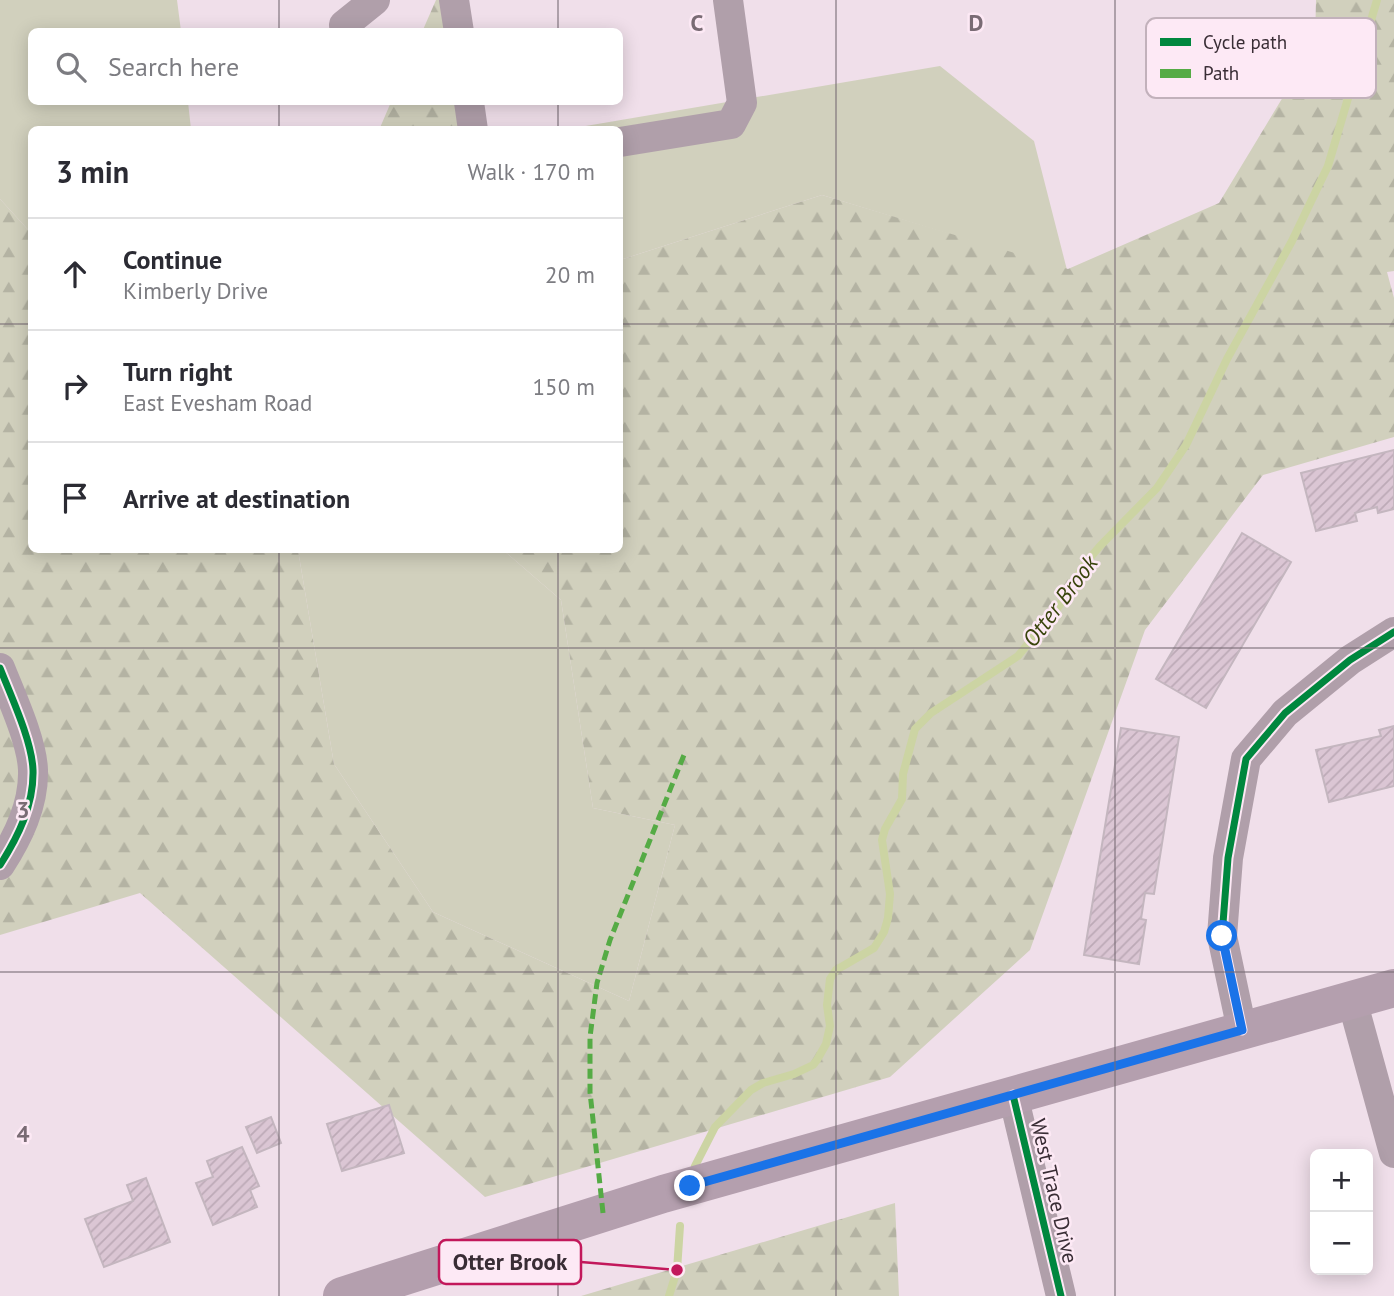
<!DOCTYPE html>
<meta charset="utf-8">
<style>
body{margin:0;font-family:"PT Sans",sans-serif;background:#f7f7f7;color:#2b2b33}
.controls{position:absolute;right:21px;bottom:21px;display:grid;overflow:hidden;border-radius:10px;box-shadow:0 4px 18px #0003}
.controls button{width:63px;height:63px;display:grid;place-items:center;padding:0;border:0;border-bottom:2px solid #e1e1e2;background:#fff;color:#2b2b33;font:35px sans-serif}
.stop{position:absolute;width:21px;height:21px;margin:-16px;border:5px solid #1a73e8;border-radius:50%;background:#fff}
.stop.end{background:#1a73e8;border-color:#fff;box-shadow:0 2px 7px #0008}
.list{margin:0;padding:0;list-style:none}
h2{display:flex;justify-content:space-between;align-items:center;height:91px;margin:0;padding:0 28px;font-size:30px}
h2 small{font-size:23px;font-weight:400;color:#7c7c81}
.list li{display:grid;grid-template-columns:46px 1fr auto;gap:21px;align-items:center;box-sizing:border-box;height:112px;padding:0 28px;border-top:2px solid #e1e1e2}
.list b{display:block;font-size:26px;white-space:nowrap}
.list p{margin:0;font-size:23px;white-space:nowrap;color:#7c7c81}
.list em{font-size:23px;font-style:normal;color:#7c7c81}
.icon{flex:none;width:38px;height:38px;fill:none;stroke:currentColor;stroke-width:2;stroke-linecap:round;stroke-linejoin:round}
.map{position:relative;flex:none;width:1394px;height:1296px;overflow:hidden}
.search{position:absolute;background:#fff;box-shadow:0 4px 18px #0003;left:28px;top:28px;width:595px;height:77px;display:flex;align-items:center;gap:18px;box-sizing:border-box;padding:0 24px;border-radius:10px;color:#7c7c81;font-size:26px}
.panel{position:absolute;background:#fff;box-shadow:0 4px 18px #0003;left:28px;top:126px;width:595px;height:427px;border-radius:10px}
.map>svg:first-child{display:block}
.green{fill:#d1d0bd}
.forest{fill:url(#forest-firs)}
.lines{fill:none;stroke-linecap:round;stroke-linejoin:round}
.stream{stroke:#ccd4a3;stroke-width:8}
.building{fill:url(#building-hatch);stroke:#c4b6bf;stroke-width:2}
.minor{stroke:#b09faa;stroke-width:30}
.major{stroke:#b49fae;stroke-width:38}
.quiet{stroke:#55ab45;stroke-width:5;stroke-dasharray:10 5;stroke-linecap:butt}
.cycleway-casing{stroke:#fde9f5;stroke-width:11}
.cycleway{stroke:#00873e;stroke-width:7}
.route{stroke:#1a73e8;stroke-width:9}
.grid{fill:none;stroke:#796b74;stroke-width:2;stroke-opacity:0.55}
.labels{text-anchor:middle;stroke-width:5;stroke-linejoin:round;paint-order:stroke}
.street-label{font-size:21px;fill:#392d35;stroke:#fde9f5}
.water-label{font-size:23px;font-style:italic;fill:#39440c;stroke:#fde9f5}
.key{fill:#fde9f5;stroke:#c2b1bb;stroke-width:2}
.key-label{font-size:19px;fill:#392d35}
.grid-label{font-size:23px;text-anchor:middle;font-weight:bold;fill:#796b74;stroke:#fde9f5;stroke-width:5;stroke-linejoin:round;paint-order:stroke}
.leader{fill:none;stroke:#c2185b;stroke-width:2.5}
.callout-dot{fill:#c2185b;stroke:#fde9f5;stroke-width:2.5}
.callout{fill:#fde9f5;stroke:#c2185b;stroke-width:2.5}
.callout-label{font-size:23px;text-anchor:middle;font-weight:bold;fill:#392d35}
</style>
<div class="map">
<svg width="1394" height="1296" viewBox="0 0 1394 1296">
<defs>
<pattern id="forest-firs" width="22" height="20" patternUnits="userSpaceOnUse" patternTransform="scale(1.75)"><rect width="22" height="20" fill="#d1d0bd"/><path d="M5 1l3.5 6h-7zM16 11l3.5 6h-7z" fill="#b4b3a3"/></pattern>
<pattern id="building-hatch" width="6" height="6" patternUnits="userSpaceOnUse" patternTransform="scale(1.75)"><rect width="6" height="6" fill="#dbc6d4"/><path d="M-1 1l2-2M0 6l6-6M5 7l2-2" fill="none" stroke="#bdaab7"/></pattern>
</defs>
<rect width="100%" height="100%" fill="#f0dfea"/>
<!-- green -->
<path class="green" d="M0 0H177L181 31 32 32V102H188L191 129 32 130 31 233 0 199Z
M940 66 1034 141 1067 270 822 195 620 260V130H562Z
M298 550H503L561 600 593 808 675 825 629 1001 433 912 334 764Z"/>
<!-- forest -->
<path class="forest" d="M436 0H448L452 31 422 32Z
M1316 0H1394V271L1387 272 1394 298V437L1263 475 1145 630 1030 950 890 1077 485 1197 140 893 0 935V199L31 233 32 550H298L334 764 433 912 629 1001 675 825 593 808 561 600 503 550H620V260L822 195 1068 269 1219 203 1315 44Z
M391 102H462L466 129 379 130Z
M895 1203 899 1296H581Z"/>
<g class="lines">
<!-- stream -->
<path class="stream" d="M695 1166 715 1127 751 1090 763 1083 794 1074 813 1065 817 1060 826 1044 830 1026 827 1005 830 979 836 970 874 948 884 932 888 918 890 894 882 840 885 829 902 799 903 774 915 729 931 713 1018 656 1059 606 1084 565 1100 546 1157 488 1186 445 1227 359 1292 241 1328 166 1377 0
M669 1296 677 1270 680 1226"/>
</g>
<!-- building -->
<path class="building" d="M1394 450V509L1378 513 1377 507 1355 513 1357 521 1316 531 1301 473Z
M1242 533 1291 562 1206 708 1156 679Z
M1394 726V786L1329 802 1316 750 1381 736 1379 730Z
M1121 728 1179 737 1154 894 1145 893 1141 919 1146 920 1139 964 1084 955Z
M389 1105 404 1153 342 1171 327 1124Z
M271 1117 281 1143 257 1153 246 1127Z
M242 1147 259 1186 250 1190 257 1207 213 1225 196 1183 213 1177 207 1161Z
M146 1178 170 1242 104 1267 85 1219 133 1201 127 1185Z"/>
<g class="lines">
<!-- minor -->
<path class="minor" d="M454 0 459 32
M344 25 375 0
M469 102 473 130
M620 142 731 124 742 103 728 0
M0 668C11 696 32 741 33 770 34 805 18 837 0 865
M1352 1000 1394 1153
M1242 1030 1222 936 1228 858 1246 759 1285 713 1350 660 1394 632
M1013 1095 1061 1296"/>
<!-- major -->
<path class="major" d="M342 1296 663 1194 1394 988"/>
<!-- quiet -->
<path class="quiet" d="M603 1213 590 1092V1037L597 983 610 940 684 755"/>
<!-- cycleway casing -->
<g class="cycleway-casing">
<path id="cycleway" d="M0 668C11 696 32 741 33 770 34 805 18 837 0 865
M1242 1030 1222 936 1228 858 1246 759 1285 713 1350 660 1394 632
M1013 1095 1061 1296"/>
</g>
<!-- cycleway -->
<use href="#cycleway" class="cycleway"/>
</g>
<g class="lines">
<!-- route -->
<path class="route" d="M690 1186 1242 1030 1222 936"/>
</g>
<!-- grid -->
<path class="grid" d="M279 0V32M558 0V32M836 0V1296M1115 0V1296M279 102V130M558 102V130M0 324H32M620 324H1394M279 550V1296M558 550V1296M0 648H1394M0 972H1394"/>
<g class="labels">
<!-- street labels -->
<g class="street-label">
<text transform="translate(1054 1191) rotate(77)" y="7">West Trace Drive</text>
</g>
<!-- water labels -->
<g class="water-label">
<text transform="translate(1060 601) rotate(-53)" y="8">Otter Brook</text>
</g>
</g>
<!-- legend -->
<rect x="1146" y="18" width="230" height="80" rx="10" class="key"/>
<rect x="1160" y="38" width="31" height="8" fill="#00873e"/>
<rect x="1160" y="69" width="31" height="9" fill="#55ab45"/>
<g class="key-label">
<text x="1203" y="49">Cycle path</text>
<text x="1203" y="80">Path</text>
</g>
<g class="grid-label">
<text x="697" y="31">C</text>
<text x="976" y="31">D</text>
<text x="23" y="818">3</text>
<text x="23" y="1142">4</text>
</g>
<!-- callouts -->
<path class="leader" d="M677 1270L581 1262"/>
<circle class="callout-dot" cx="677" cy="1270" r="7"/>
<rect class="callout" x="439" y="1240" width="142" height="44" rx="7"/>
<g class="callout-label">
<text x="510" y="1270">Otter Brook</text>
</g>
</svg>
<div class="controls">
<button>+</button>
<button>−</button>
</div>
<div class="stop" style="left:1222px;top:936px"></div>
<div class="stop end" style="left:690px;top:1186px"></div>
<div class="search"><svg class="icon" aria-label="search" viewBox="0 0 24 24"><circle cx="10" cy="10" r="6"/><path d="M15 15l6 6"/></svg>Search here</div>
<section class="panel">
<h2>3 min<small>Walk · 170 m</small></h2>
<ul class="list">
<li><svg class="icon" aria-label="ahead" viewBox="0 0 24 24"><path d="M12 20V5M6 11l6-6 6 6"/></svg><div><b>Continue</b><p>Kimberly Drive</p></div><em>20 m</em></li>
<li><svg class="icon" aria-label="right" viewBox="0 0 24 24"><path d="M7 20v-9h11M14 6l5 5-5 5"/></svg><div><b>Turn right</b><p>East Evesham Road</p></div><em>150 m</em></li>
<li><svg class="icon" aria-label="arrive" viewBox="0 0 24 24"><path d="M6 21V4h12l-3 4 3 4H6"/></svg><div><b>Arrive at destination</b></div></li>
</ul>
</section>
</div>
